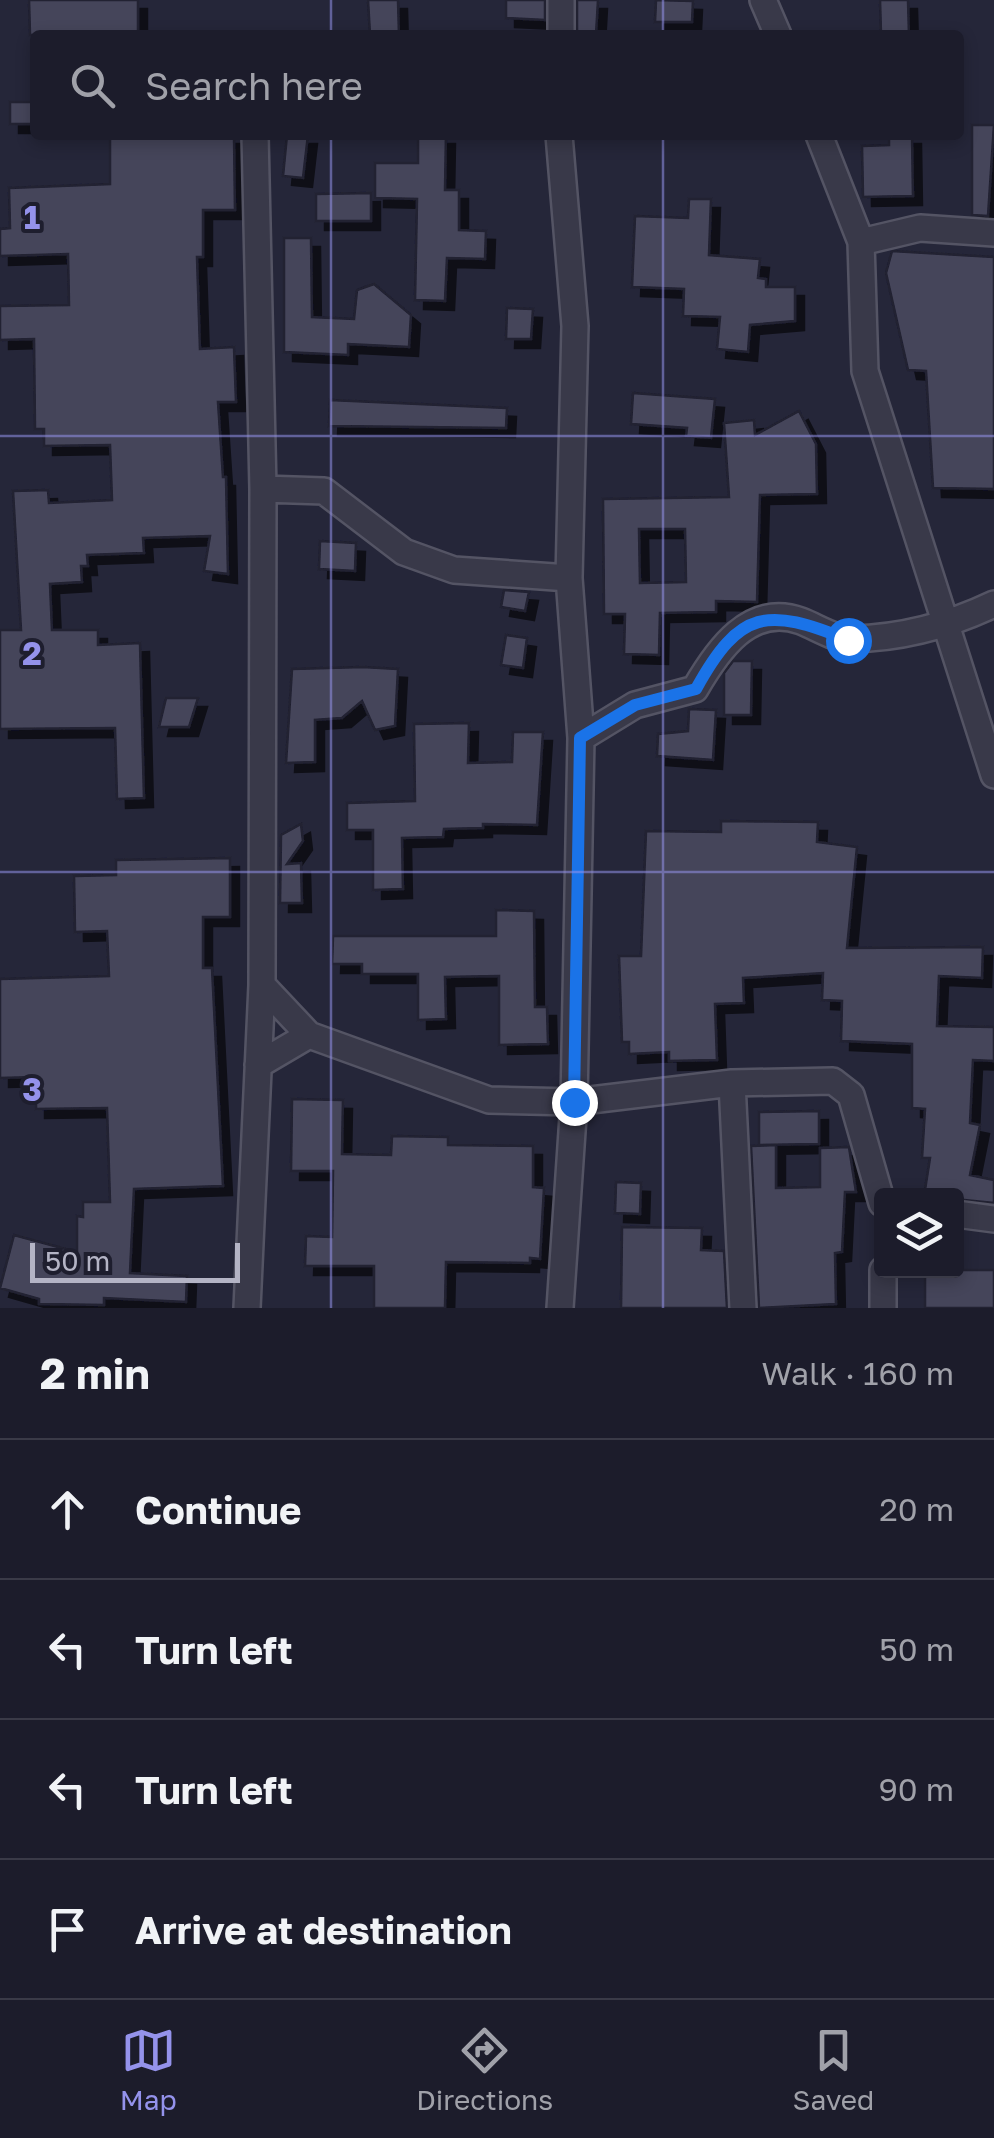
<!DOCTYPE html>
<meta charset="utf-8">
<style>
body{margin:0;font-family:"Golos Text",sans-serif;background:#252533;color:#f1f3f6}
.controls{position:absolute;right:30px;bottom:30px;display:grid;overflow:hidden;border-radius:10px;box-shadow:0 5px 15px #0003}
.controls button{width:90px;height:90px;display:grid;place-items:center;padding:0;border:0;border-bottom:2px solid #3a3a47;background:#1c1c2b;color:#f1f3f6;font:50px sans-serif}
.scale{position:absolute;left:30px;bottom:25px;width:210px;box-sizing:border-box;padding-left:10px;border:5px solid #b4b4c5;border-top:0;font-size:28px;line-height:35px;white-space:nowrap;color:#b4b4c5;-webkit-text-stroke:8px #1e1e2e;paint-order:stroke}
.stop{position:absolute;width:30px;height:30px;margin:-22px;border:8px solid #1a73e8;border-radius:50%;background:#fff}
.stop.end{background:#1a73e8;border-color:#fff;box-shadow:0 2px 10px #0008}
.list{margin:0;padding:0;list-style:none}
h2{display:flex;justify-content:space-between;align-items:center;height:130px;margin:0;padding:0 40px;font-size:42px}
h2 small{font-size:32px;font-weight:400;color:#a0a1a9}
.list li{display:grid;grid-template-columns:65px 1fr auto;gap:30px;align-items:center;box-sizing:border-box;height:140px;padding:0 40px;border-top:2px solid #3a3a47}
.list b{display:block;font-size:38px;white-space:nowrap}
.list em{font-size:32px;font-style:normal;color:#a0a1a9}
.icon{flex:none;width:55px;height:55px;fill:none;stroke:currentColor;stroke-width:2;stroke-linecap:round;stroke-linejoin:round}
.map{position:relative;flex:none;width:994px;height:1308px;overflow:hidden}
.search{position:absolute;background:#1c1c2b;box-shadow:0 5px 15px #0003;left:30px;right:30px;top:30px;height:110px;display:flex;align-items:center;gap:25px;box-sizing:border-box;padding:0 35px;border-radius:10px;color:#a0a1a9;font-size:38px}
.sheet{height:690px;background:#1c1c2b}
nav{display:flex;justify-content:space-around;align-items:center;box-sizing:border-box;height:140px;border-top:2px solid #3a3a47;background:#1c1c2b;font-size:28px;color:#a0a1a9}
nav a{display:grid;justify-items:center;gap:5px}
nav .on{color:#9492eb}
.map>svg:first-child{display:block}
.building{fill:#45455a;stroke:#202030;stroke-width:2.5;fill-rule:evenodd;filter:url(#shadow)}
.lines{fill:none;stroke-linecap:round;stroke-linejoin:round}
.street-casing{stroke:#545464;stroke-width:30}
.street{stroke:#393949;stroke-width:25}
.route{stroke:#1a73e8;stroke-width:12}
.grid{fill:none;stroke:#9492eb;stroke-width:2.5;stroke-opacity:0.55}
.grid-label{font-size:32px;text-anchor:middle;font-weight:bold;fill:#9492eb;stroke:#1e1e2e;stroke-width:8;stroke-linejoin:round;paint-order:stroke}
</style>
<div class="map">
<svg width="994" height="1308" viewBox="0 0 994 1308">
<defs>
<filter id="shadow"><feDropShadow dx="9" dy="9" stdDeviation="0" flood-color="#0009"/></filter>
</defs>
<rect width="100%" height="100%" fill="#252639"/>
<!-- building -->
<path class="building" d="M29 0H138V35H30Z
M368 0H398L399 35H370Z
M506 0H545V20L506 18Z
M577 0H598L596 35H577Z
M656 0 693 1 692 22H655Z
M880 0H908L909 35H881Z
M10 102H35V124H10Z
M972 125H994L988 216 972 215Z
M110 135H234L235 210H203V257H197L200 349 234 347 236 402H218L223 477H226L228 574 204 571 210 536 143 538 144 553 87 555 88 566H81L82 582 50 584 52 630H98V645L140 643 144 798 117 799 115 728 0 729V630H21L13 491 48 490 49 503 112 500 110 445 44 446V429H35L34 339 0 340V306L69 305 68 254 0 256V229L10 228 9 188 110 184Z
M287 135H308L303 178 283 176Z
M418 135H446L445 190H459V230L486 231 485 259 447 258 445 301 415 300 417 199 375 198V163H418Z
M889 135H912L913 196 863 197 862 146 889 145Z
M371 193V221H316V194Z
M689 199H711L709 255 760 259 758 278 766 279V287H795V321L750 325 748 352 717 349 720 317 683 316 684 289 632 287 635 216 688 218Z
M284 238H311L312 317 354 319 357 290 374 284 411 315 409 347 348 344V355L284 352Z
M892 251 994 257V489L933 488 926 371 908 370 886 273Z
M507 308 533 309 531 339H506Z
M633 393 715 399 711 438 686 436 687 428 631 424Z
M330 400 507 408 506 428 329 426Z
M799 411 816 444 817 494 760 495 757 602 716 601V612L660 613 659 655 624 654 625 614H604L603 499 729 497 724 423 754 420 755 435ZM639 529H685L686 582 640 583Z
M320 541 356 543 355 571 319 569Z
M504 590 529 592 525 611 501 607Z
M506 635 527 638 523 668 501 665Z
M733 661H752L751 715H724V673Z
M363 667 398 669 395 726 375 730 362 701 342 718 315 720V762L286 763 292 669Z
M166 698H198L189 727H159Z
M689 709 716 710 713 760 657 756 658 734 688 731Z
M469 723 468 763 512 762 513 732H543L537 825 483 824V828L444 829 443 837 402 838 403 889 373 890V830H347V803L415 801 414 724Z
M721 821 818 822 817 842 857 847 847 948 983 947 982 978 939 976 937 1026 994 1027V1061L973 1060 970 1123 980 1125 970 1175 994 1180V1203L924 1196 930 1158H922L925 1109 912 1108V1044L841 1041 842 1001 822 1000 823 973 743 978 744 1003 715 1004 717 1060 669 1061V1052L629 1054V1042H622L619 956H641L646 831 721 832Z
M301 824 303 841 287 864 301 863 302 903H280L281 835Z
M230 858V917H203V968H212L223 1186 134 1189 130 1273 187 1276 186 1302 104 1298V1305L39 1304V1299L0 1288 14 1235 77 1252V1216L83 1217V1202H110L107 1108 36 1109V1077L0 1078V979L109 976 107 931 75 932 74 876 116 875V860Z
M496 910 534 911 535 1007H547L548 1044 499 1045V976L445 977 446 1019 418 1020V974H362V964H332L333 936H496Z
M292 1099 343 1100 342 1154 391 1155 392 1136 448 1137V1145L533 1146V1187L544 1188 540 1259 530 1258V1263L446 1262 445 1308H374V1266H305L306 1236 332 1237 333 1171H291Z
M819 1111V1144L759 1145V1112Z
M776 1145V1188L820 1187V1148L849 1147 856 1192H845L842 1252 835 1253 836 1304 759 1308 751 1146Z
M616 1182 641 1183 640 1214 615 1213Z
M622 1227 702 1228 701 1250 724 1251 727 1308H621Z
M925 1270H994V1308H925Z"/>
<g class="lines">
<!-- street casing -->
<g class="street-casing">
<path id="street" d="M763 0 778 35
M561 35V0
M559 135 575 326 569 578 581 738 574 1102 560 1308
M819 135 861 242 865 371 994 775
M861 242 920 228 994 233
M263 489 324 491 404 552 454 570 569 578
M581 738 635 705 695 689C717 651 750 602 801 621 817 627 836 640 852 639 902 638 950 625 994 604
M262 985 309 1035
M258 1065 309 1035 489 1100 574 1102 732 1083 833 1081 851 1095 882 1203
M732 1083 743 1308
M956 1214 994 1219
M883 1270V1308
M247 1308 262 985 263 489 255 135"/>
</g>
<!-- street -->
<use href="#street" class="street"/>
</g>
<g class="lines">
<!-- route -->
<path class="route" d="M574 1102 580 738 635 705 696 689C740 609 767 607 848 640"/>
</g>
<!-- grid -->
<path class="grid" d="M331 0V35M663 0V35M331 135V1308M663 135V1308M0 436H994M0 872H994"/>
<g class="grid-label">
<text x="32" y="229">1</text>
<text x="32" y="665">2</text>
<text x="32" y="1101">3</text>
</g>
</svg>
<div class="controls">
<button><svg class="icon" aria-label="layers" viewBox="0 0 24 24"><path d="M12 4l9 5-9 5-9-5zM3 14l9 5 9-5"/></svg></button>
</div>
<div class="scale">50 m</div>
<div class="stop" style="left:848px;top:640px"></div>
<div class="stop end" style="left:574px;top:1102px"></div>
<div class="search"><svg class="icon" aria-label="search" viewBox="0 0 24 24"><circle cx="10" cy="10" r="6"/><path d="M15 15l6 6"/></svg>Search here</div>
</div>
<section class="sheet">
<h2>2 min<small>Walk · 160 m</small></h2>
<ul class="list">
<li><svg class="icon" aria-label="ahead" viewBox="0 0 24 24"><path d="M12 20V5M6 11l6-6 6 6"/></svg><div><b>Continue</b></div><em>20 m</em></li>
<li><svg class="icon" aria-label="left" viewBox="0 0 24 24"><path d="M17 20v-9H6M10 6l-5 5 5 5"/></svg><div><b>Turn left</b></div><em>50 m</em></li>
<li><svg class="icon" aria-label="left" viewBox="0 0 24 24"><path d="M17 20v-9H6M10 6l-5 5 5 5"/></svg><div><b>Turn left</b></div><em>90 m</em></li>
<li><svg class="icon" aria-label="arrive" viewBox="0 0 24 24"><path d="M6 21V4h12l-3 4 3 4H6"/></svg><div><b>Arrive at destination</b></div></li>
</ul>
</section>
<nav>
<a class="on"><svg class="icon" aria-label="map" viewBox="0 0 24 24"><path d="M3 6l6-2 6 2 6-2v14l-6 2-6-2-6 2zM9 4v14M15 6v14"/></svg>Map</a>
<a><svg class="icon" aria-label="directions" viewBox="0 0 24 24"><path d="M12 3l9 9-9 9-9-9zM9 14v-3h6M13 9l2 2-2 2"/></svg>Directions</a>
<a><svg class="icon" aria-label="saved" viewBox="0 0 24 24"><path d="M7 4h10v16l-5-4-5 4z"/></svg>Saved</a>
</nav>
